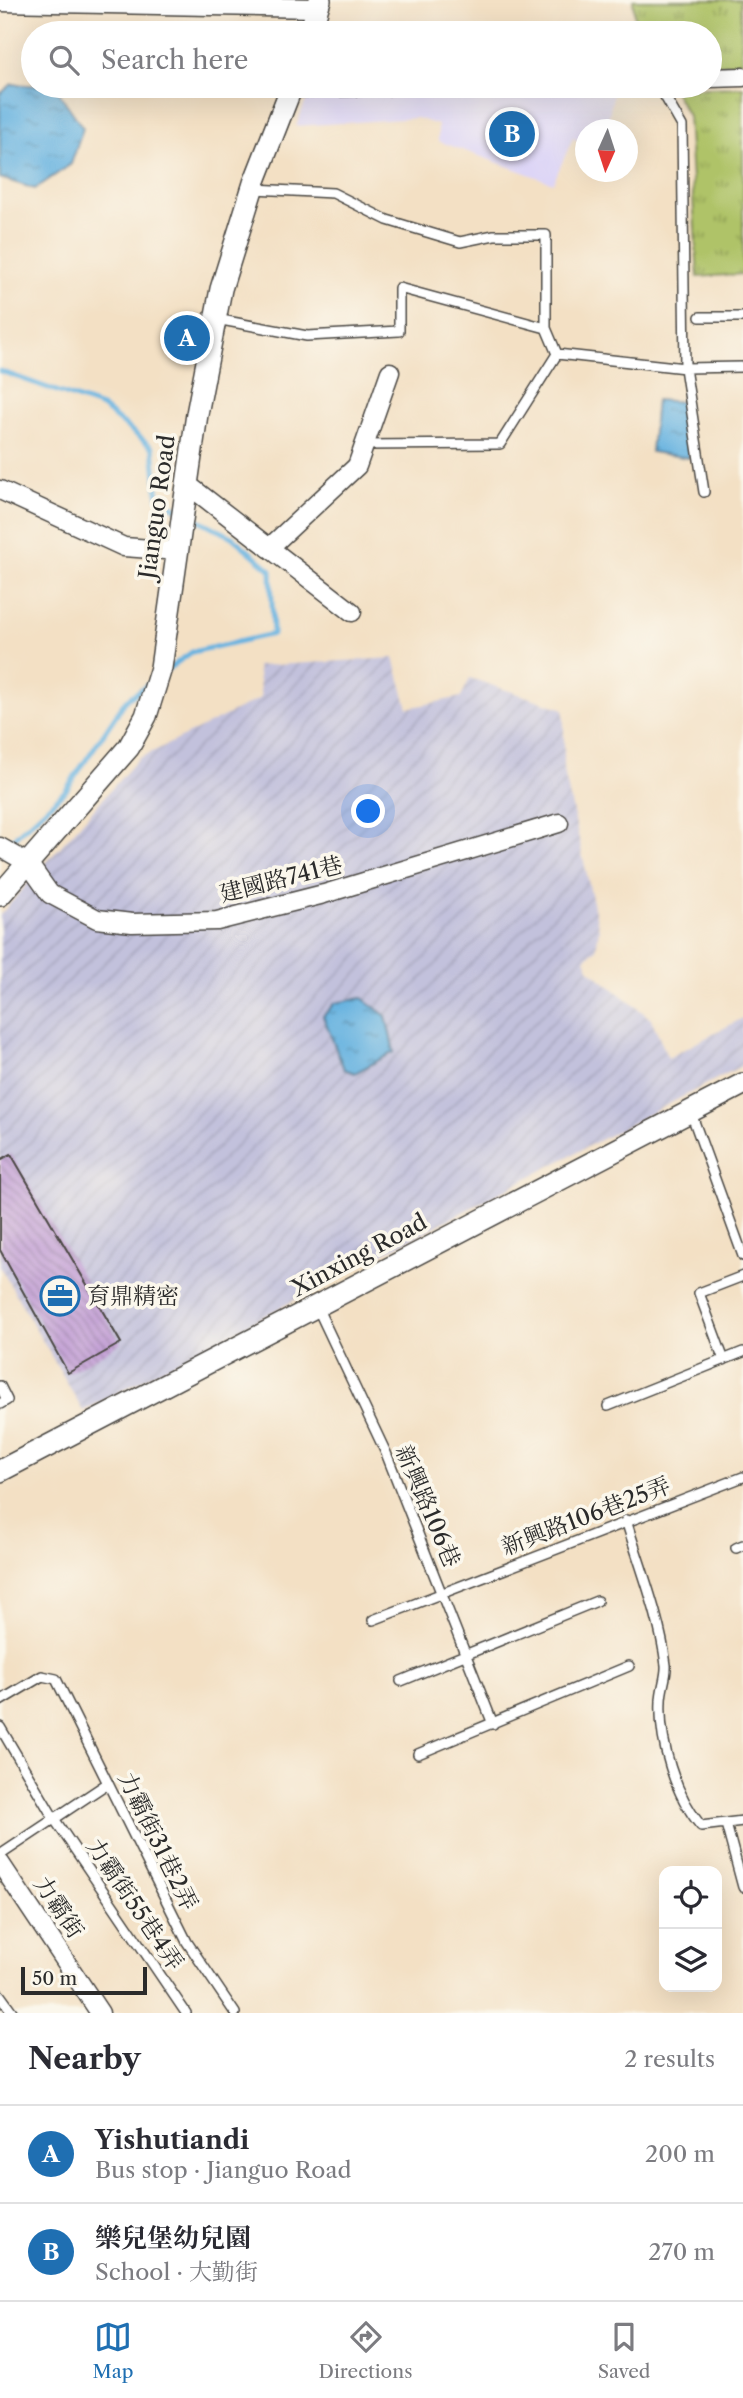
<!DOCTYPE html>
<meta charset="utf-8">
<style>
body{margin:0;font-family:"Libre Caslon Text","Noto Serif TC",serif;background:#f7f7f7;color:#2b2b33}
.controls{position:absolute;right:21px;bottom:21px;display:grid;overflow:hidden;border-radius:14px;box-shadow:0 7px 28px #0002}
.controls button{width:63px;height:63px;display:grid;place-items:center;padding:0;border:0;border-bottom:2px solid #e1e1e2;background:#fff;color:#2b2b33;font:35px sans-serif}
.compass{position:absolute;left:575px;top:119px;width:63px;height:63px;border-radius:50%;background:#fff;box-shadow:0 7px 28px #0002;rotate:183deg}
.scale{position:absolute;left:21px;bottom:18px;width:126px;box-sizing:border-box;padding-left:7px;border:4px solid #2b2b2b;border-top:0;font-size:19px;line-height:24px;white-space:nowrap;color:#2b2b2b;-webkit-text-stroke:5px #fbf7ec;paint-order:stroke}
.you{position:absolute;left:369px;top:812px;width:24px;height:24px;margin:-18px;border:5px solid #fff;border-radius:50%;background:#1a73e8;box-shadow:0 0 0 10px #1a73e833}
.badge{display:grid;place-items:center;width:46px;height:46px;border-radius:50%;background:#1f6fb2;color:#fff;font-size:23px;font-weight:700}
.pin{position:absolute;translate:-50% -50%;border:4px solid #fff;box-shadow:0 2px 7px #0006}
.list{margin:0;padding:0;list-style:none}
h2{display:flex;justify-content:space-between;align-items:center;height:91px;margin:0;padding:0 28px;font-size:30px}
h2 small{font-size:23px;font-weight:400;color:#7c7c81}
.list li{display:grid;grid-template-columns:46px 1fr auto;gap:21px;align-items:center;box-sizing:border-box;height:98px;padding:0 28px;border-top:2px solid #e1e1e2}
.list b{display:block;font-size:26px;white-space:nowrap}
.list p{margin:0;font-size:23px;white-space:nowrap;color:#7c7c81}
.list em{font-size:23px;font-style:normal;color:#7c7c81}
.icon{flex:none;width:38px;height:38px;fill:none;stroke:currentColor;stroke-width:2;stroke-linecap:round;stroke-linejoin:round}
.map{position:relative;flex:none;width:743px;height:2013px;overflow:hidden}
.search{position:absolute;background:#fff;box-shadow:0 7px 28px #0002;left:21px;right:21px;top:21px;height:77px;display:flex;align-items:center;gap:18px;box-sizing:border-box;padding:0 24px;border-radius:38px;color:#7c7c81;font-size:26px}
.sheet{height:287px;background:#fff}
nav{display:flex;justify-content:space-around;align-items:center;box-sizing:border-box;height:98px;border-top:2px solid #e1e1e2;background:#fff;font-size:19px;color:#7c7c81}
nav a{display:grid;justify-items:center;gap:4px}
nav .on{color:#1f6fb2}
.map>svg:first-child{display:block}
.built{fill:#ddd5f6}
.industrial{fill:url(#industrial-furrows)}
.park{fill:url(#park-tufts);stroke:#6d7749;stroke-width:2}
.water{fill:url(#water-ripples);stroke:#4a6f86;stroke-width:2}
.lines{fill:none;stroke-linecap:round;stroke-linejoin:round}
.stream{stroke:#68b3e0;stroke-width:5}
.building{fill:url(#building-back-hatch)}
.service-casing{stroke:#494642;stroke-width:12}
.minor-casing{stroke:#494642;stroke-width:21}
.tertiary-casing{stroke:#494642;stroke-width:24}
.service{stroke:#fff;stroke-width:9}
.minor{stroke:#fff;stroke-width:18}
.tertiary{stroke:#fff;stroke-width:21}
.labels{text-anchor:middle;stroke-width:7;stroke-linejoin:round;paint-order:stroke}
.street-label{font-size:23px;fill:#2b2b2b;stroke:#fbf7ec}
.poi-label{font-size:23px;fill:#2b2b2b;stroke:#fbf7ec;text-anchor:start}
</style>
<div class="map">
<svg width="743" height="2013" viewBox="0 0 743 2013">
<defs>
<pattern id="industrial-furrows" width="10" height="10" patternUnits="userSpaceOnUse" patternTransform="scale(1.75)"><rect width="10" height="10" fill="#c2c1dc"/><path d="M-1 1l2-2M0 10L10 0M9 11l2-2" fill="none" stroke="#a7a6bd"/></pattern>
<pattern id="park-tufts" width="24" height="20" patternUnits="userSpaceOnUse" patternTransform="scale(1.75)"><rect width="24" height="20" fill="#afc367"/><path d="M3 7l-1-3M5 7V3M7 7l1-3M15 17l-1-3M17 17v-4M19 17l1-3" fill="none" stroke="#8f9f55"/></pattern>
<pattern id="water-ripples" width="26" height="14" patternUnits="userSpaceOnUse" patternTransform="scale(1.75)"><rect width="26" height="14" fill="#68b3e0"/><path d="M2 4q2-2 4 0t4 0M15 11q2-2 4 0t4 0" fill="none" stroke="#5692b6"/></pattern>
<pattern id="building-back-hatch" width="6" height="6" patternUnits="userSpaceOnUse" patternTransform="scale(1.75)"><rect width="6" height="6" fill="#bf9ad4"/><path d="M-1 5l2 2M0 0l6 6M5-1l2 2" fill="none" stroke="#9b7eac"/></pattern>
</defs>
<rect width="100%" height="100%" fill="#fbf7ec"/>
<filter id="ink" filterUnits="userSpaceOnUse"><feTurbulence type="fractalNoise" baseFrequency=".0143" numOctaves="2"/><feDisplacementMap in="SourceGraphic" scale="14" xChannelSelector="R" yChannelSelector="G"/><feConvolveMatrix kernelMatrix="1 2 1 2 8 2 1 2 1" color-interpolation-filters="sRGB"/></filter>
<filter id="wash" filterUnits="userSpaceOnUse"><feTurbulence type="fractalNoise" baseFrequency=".00686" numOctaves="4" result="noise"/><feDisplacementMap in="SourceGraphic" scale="28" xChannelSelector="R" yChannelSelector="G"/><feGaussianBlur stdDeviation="1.57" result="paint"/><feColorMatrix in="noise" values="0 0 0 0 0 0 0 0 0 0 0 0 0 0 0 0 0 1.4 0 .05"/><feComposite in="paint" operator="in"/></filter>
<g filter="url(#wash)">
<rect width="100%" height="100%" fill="#f3e0c4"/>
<!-- built -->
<path class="built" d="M614 91 606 129 586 130 585 144 573 138 553 183 438 141V125L417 118 296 126 309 94Z"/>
<!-- industrial -->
<path class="industrial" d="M394 658 408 708 461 697 470 678 564 709V771L599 930 596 949 585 959 590 970 651 1019 668 1058 743 1018V1065L83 1411 0 1267V915L138 759 261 698 257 666Z"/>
<!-- park -->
<path class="park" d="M633 0H740L742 64H710V33H636Z
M743 87V274L698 277 688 116 673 89Z"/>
<!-- water -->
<path class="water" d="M12 84 55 87 83 128 71 164 35 189 0 178V94Z
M656 400 684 402 689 458 651 452Z
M362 998 386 1016 394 1052 355 1073 344 1069 323 1016 335 1003Z"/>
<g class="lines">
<!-- stream -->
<path class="stream" d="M0 371 102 407 153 448 158 498 180 510
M168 669 192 652 273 634 271 570 232 537 188 514
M6 845 66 790 126 700 149 684"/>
</g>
<g id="blocks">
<!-- building -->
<path class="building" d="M11 1154 121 1343 68 1373 0 1250V1160Z"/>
</g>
</g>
<g filter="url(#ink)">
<use href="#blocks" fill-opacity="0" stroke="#494642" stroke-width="2"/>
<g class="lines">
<!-- service casing -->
<g class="service-casing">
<path id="service" d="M659 86 682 126 685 368 704 492
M254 189 333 193 387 220 460 242 494 235H546V328L557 354
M700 317H743
M216 319 307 336 399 331V288L546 328
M363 445 500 444 557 354 685 368 743 367
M691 1113 743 1256
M317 1307 386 1453 493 1724
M724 1360 699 1293 743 1276
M0 1386 7 1400 0 1404
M608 1406 743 1352
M626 1520C640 1567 660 1616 666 1665 667 1676 661 1689 661 1701 659 1742 675 1795 701 1826L743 1821
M736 1548 743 1545
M373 1620 743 1477
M401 1681 597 1601
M0 1701 42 1676 56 1679 187 1942 235 2013
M0 1727 53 1817 186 2013
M418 1754 629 1666
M726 1824 743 1887
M0 1855 108 1783
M0 1995 13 2013"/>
</g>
<!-- minor casing -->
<g class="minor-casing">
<path id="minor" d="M0 2 318 8
M710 78 743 77
M291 88 387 86
M187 484 352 612
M0 490 124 547 178 551
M269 548 357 466 390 372
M0 847 28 863 50 894 97 919 132 923 217 921 324 894 559 823
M0 1863 100 2013"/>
</g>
<!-- tertiary casing -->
<g class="tertiary-casing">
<path id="tertiary" d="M310 33 320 0
M0 895 129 747 146 716 161 668 197 414 221 289 254 183 292 86
M0 1471 743 1084"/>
</g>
<!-- service -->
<use href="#service" class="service"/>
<!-- minor -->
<use href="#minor" class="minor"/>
<!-- tertiary -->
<use href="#tertiary" class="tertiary"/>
</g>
</g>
<!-- icons -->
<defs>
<g id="office-ring" transform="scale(2.0125)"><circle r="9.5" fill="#fbf7ec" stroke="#1f6fb2" stroke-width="1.5"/><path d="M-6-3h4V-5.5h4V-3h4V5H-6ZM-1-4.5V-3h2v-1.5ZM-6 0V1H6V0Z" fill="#1f6fb2"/></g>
</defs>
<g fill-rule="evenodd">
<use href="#office-ring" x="60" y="1296"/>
</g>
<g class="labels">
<!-- street labels -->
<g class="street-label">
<text transform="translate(157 507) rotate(-82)" y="8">Jianguo Road</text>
<text transform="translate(281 879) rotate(-14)" y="8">建國路741巷</text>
<text transform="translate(359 1255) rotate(-28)" y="8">Xinxing Road</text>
<text transform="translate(428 1506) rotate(67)" y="8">新興路106巷</text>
<text transform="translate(586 1516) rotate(-21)" y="8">新興路106巷25弄</text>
<text transform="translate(158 1841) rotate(64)" y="8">力霸街31巷2弄</text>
<text transform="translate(135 1904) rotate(56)" y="8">力霸街55巷4弄</text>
<text transform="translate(59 1907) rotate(56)" y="8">力霸街</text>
</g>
<!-- poi labels -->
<g class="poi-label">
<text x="87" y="1304">育鼎精密</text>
</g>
</g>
</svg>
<div class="controls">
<button><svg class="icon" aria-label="locate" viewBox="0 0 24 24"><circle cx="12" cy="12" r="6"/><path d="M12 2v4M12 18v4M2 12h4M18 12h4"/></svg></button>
<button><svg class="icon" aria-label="layers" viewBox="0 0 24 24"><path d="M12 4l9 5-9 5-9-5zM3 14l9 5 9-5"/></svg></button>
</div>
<svg class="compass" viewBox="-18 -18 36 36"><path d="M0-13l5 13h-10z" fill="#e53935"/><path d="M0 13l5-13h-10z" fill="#7c7c81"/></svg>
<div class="scale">50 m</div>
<div class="you"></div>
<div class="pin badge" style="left:187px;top:338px">A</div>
<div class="pin badge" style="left:512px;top:134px">B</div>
<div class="search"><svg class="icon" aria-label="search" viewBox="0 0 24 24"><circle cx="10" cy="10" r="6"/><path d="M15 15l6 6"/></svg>Search here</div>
</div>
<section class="sheet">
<h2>Nearby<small>2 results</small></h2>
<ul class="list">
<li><span class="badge">A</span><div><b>Yishutiandi</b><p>Bus stop · Jianguo Road</p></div><em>200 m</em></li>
<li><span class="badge">B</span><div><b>樂兒堡幼兒園</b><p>School · 大勤街</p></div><em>270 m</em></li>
</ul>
</section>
<nav>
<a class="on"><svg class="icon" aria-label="map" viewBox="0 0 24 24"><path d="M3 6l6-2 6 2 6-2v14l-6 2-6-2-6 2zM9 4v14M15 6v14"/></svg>Map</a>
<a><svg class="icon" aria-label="directions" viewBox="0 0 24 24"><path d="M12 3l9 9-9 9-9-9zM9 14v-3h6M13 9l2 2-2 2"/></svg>Directions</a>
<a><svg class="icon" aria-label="saved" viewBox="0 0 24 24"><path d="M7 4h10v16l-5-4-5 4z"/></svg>Saved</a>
</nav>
